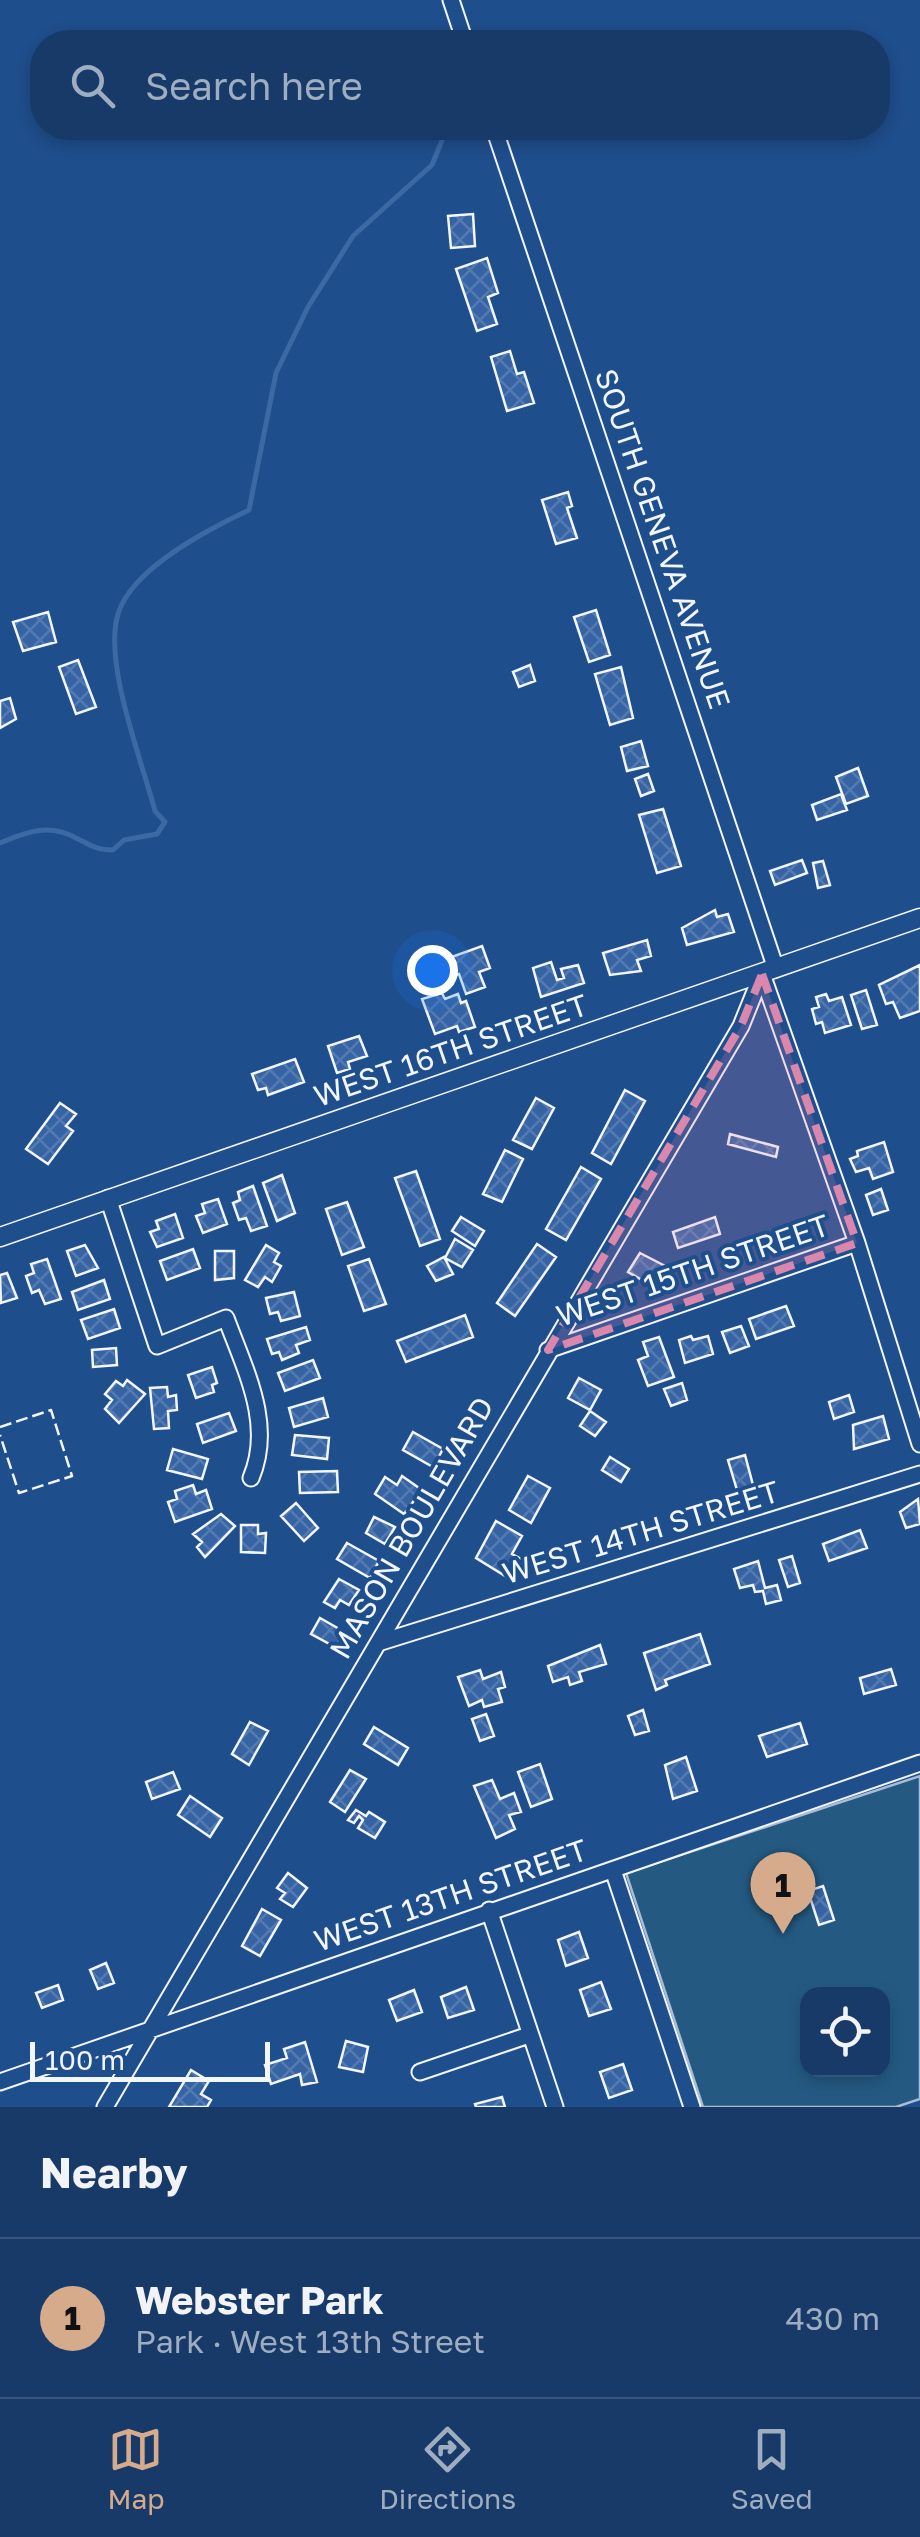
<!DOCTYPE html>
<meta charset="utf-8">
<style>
body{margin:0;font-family:"Golos Text",sans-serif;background:#20416f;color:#f1f3f6}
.controls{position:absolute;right:30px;bottom:30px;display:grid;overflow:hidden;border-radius:20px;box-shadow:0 5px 15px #0003}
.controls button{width:90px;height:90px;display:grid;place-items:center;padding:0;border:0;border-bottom:2px solid #36547d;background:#173a69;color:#f1f3f6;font:50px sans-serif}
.scale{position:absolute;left:30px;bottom:25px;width:240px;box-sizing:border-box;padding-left:10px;border:5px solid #f2f6ff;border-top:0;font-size:28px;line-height:35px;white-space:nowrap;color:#f2f6ff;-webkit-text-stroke:8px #1f4e8c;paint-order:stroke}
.you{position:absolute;left:432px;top:970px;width:35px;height:35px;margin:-25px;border:8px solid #fff;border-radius:50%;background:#1a73e8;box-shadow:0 0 0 15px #1a73e833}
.badge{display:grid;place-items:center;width:65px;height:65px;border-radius:50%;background:#d6ab8b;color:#111;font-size:32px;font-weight:700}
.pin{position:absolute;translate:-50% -82px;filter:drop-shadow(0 2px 5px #0008)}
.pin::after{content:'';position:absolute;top:52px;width:35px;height:30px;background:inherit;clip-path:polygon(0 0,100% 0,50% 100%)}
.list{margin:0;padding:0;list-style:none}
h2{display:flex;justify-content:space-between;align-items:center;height:130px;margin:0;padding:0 40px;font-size:42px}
h2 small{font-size:32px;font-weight:400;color:#9eadc0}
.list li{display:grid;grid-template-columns:65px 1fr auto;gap:30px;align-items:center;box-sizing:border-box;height:160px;padding:0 40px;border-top:2px solid #36547d}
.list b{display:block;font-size:38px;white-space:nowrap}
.list p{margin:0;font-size:32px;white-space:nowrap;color:#9eadc0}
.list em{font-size:32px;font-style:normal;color:#9eadc0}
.icon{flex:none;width:55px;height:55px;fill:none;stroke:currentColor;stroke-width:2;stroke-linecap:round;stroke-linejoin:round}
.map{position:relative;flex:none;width:920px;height:2107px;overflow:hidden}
.search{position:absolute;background:#173a69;box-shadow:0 5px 15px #0003;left:30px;right:30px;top:30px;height:110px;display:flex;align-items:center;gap:25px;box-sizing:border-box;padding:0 35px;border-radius:40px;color:#9eadc0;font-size:38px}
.sheet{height:290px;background:#173a69}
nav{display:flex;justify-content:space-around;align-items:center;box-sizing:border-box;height:140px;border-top:2px solid #36547d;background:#173a69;font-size:28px;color:#9eadc0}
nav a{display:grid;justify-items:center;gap:5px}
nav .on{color:#d6ab8b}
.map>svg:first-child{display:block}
.park{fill:#245a82;stroke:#a8bbd7;stroke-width:2.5;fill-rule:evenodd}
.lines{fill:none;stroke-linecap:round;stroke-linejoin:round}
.stream{stroke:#3b69a3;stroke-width:5}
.building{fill:url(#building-cross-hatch);stroke:#f2f6ff;stroke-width:2.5}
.minor-casing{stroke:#f2f6ff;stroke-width:19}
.tertiary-casing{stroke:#f2f6ff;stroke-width:21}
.minor{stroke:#1f4e8c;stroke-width:15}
.tertiary{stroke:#1f4e8c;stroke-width:18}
.fence{stroke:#f2f6ff;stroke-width:2.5;stroke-dasharray:12 5;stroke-linecap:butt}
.marked{fill:#da87ad;fill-opacity:0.2;stroke:#da87ad;stroke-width:8;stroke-dasharray:20 12;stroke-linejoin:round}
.labels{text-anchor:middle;stroke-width:8;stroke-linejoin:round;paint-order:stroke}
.street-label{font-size:30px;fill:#f2f6ff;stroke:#1f4e8c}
</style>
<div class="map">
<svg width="920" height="2107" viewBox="0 0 920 2107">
<defs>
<pattern id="building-cross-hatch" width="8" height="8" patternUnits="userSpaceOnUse" patternTransform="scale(2.5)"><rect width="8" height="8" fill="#3563a3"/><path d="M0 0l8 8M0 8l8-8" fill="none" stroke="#537ab1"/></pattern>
</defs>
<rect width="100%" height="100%" fill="#1f4e8c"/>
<!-- park -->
<path class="park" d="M920 1776V2099L896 2107H703L626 1873ZM808 1994H882V2070H808Z"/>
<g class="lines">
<!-- stream -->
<path class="stream" d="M0 843C26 832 49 823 76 838 91 845 95 850 113 850L124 840 157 834 165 822 155 811C142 761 103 663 118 614 132 568 209 529 249 510L276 373 308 307 353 236 432 165 447 128"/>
</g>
<!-- building -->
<path class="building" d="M473 214 475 246 451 248 448 216Z
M487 258 498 293 488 297 497 324 477 331 456 269Z
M510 351 517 374 524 372 534 403 507 411 491 357Z
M568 492 572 506 567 508 577 538 556 544 542 500Z
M596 610 610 655 589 662 574 617Z
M48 612 56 642 23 651 13 622Z
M78 660 96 707 76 714 59 667Z
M530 665 535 681 519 687 513 672Z
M621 667 633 718 610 725 595 674Z
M10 698 16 719 0 728V701Z
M641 741 648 766 627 771 621 747Z
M858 768 868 796 846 804 836 777Z
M648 774 654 791 641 796 635 779Z
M841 794 847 810 817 820 812 805Z
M663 809 681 866 657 873 639 815Z
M802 860 807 873 775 885 770 871Z
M823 861 830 885 818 888 813 863Z
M715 910 717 917 728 914 734 932 687 945 682 928Z
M647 940 651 956 637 960 641 971 610 975 603 953Z
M482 946 490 968 479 972 485 987 466 994 459 974 452 976 446 959Z
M551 962 557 980 564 978 561 969 578 965 584 983 541 997 533 968Z
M920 965V1011L900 1018 893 1002 886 1004 879 985Z
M866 990 877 1025 862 1029 851 995Z
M442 993 445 999 458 994 461 1003 466 1001 475 1027 459 1032 457 1026 435 1034 422 999Z
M826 994 829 1001 842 997 851 1025 825 1033 822 1022 816 1024 812 1009 819 1007 816 997Z
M359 1036 367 1056 348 1062 350 1069 337 1073 328 1046Z
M295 1059 304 1082 268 1095 266 1088 258 1090 252 1074Z
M625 1090 645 1101 611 1164 592 1153Z
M536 1098 554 1108 532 1149 513 1140Z
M60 1103 76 1114 66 1126 73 1131 48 1164 26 1149Z
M730 1134 778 1147 776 1157 728 1144Z
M884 1142 893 1172 873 1179 869 1168 856 1172 850 1159 858 1156 857 1151Z
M505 1150 523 1159 502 1202 483 1194Z
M581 1167 601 1179 566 1240 546 1229Z
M416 1171 440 1239 420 1246 395 1178Z
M282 1175 295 1213 277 1221 263 1183Z
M253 1186 267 1226 251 1231 246 1218 239 1220 233 1203 240 1200 238 1192Z
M881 1189 888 1210 873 1215 866 1195Z
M218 1199 227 1224 203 1233 196 1216 205 1213 202 1204Z
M347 1202 364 1247 342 1255 326 1209Z
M175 1214 183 1238 157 1247 150 1232 159 1229 156 1221Z
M461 1217 484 1231 475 1246 452 1231Z
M715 1217 720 1234 678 1248 673 1232Z
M455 1239 473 1250 462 1267 445 1258Z
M537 1244 556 1257 515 1316 497 1303Z
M85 1245 98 1268 76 1276 67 1251Z
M266 1245 279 1253 274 1262 281 1266 272 1282 265 1277 258 1287 245 1280Z
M193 1249 200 1268 167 1280 160 1261Z
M215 1251H234V1278L215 1280Z
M640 1253 669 1268 658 1289 628 1272Z
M444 1257 453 1274 436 1281 427 1266Z
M47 1259 61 1299 45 1304 39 1290 32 1293 26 1276 34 1273 31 1264Z
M369 1259 386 1304 364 1311 348 1266Z
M7 1273 17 1298 1 1303 0 1275Z
M104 1280 110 1299 78 1310 72 1292Z
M294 1292 300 1316 281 1321 278 1312 270 1314 266 1298Z
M786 1306 794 1326 756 1339 749 1319Z
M114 1309 120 1328 88 1339 81 1320Z
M465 1315 473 1337 406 1362 397 1341Z
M741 1326 749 1346 730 1353 722 1332Z
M306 1327 310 1340 296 1345 299 1353 282 1360 279 1352 272 1354 267 1339Z
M691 1336 693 1340 708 1336 713 1354 685 1363 679 1340Z
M659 1337 674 1377 648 1386 638 1360 648 1356 643 1342Z
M116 1348 117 1365 93 1367 92 1350Z
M313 1360 320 1378 285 1391 278 1373Z
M212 1367 217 1383 212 1385 214 1392 196 1398 188 1375Z
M579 1378 601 1390 590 1410 568 1398Z
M127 1380 145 1394 119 1423 105 1409 112 1400 105 1394 116 1381 123 1386Z
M682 1383 687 1400 671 1406 664 1389Z
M167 1387 168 1397 176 1395 177 1410 168 1411 169 1428 154 1429 150 1388Z
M849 1395 854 1412 834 1419 829 1402Z
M323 1398 328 1417 294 1427 289 1408Z
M590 1411 606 1422 595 1436 580 1426Z
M229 1413 236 1431 203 1443 197 1424Z
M883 1416 889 1439 854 1449 853 1425Z
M413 1432 443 1449 433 1467 403 1450Z
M295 1435 329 1438 327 1459 292 1455Z
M173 1449 208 1459 202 1479 167 1470Z
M745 1455 753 1485 737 1490 728 1460Z
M610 1457 629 1469 621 1482 602 1470Z
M337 1471 338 1492 300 1493 299 1472Z
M402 1476 422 1490 404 1514 375 1494 385 1477 397 1485Z
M528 1476 550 1488 531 1523 509 1510Z
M193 1485 196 1494 206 1490 212 1509 175 1522 168 1502 177 1499 175 1491Z
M918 1499 920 1524 906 1528 900 1512Z
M296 1503 318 1528 304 1541 281 1516Z
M221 1514 235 1526 205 1557 197 1547 202 1542 193 1534Z
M374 1517 395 1527 385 1544 366 1533Z
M496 1521 522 1536 512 1554 527 1562 515 1582 476 1558Z
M241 1525H258V1534L266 1533 265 1553 241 1552Z
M860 1530 867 1548 829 1561 823 1544Z
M347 1543 379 1561 370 1578 337 1559Z
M792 1556 800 1583 788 1587 779 1560Z
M758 1561 765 1588 777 1585 781 1600 766 1604 763 1591 755 1592 753 1585 740 1588 734 1569Z
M339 1579 359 1590 349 1605 340 1600 335 1608 324 1602Z
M320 1618 348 1634 339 1649 311 1634Z
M700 1634 710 1664 665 1680 667 1685 656 1690 644 1653Z
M600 1645 606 1664 579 1672 582 1681 570 1685 568 1677 553 1682 548 1666Z
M891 1669 896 1685 864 1694 860 1678Z
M480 1670 483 1679 501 1672 505 1687 498 1689 502 1702 484 1707 482 1700 469 1706 458 1677Z
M643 1710 649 1731 635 1735 628 1716Z
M486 1714 494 1736 480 1741 472 1719Z
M250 1722 268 1731 249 1765 232 1754Z
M800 1723 807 1744 767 1757 759 1736Z
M374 1727 408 1748 398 1765 364 1744Z
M686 1757 697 1791 673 1799 665 1765Z
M540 1764 552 1799 531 1807 518 1772Z
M350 1770 366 1779 345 1812 330 1802Z
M173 1772 180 1789 152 1799 146 1782Z
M492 1780 500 1799 514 1793 521 1812 509 1815 515 1829 496 1838 474 1786Z
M190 1796 222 1818 210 1837 178 1815Z
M356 1810 366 1816 369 1812 385 1822 375 1838 358 1828 363 1820 359 1816 354 1823 348 1820Z
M288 1873 307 1888 293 1907 280 1899 285 1893 277 1888Z
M823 1886 834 1920 819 1925 808 1891Z
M262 1909 281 1920 260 1956 242 1946Z
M579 1932 588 1958 566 1966 558 1940Z
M106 1963 114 1983 98 1989 90 1970Z
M601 1982 611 2009 589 2016 580 1990Z
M58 1985 63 2000 42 2008 36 1993Z
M466 1987 474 2010 448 2018 441 1997Z
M414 1990 422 2012 397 2021 389 2000Z
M346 2041 368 2047 363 2072 339 2067Z
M305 2042 317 2082 302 2085 300 2074 271 2084 265 2065 287 2058 284 2049Z
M623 2064 632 2090 609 2098 600 2072Z
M191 2070 209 2081 201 2094 211 2100 207 2107H169Z
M502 2097 505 2107H476L475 2104Z"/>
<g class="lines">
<!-- minor casing -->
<g class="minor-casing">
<path id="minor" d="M451 0 465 42
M494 128 776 969
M762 974 857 1243 920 1444
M108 1198 157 1346 226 1318C245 1370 274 1424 251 1478
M548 1350 857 1243
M378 1643 920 1474
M613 1870 692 2107
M489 1910 555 2107
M420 2072 529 2035
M0 2082 920 1763
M105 2107 741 1026 762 974"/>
</g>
<!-- tertiary casing -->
<g class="tertiary-casing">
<path id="tertiary" d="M0 1237 920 918"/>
</g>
<!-- minor -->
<use href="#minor" class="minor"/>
<!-- tertiary -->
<use href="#tertiary" class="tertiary"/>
<!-- fence -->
<path class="fence" d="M0 1427 51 1410 72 1476 19 1493 0 1435"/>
</g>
<!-- marked area -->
<path class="marked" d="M762 974 857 1243 548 1350 741 1026Z"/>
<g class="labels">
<!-- street labels -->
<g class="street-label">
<text transform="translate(662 539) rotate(71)" y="10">SOUTH GENEVA AVENUE</text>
<text transform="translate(451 1051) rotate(-19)" y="10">WEST 16TH STREET</text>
<text transform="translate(693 1271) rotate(-19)" y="10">WEST 15TH STREET</text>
<text transform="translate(412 1528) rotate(-60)" y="10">MASON BOULEVARD</text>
<text transform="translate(641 1533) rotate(-17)" y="10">WEST 14TH STREET</text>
<text transform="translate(451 1896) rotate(-19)" y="10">WEST 13TH STREET</text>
</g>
</g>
</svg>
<div class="controls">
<button><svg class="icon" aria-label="locate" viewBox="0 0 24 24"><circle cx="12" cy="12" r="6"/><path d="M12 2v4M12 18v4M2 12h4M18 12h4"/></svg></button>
</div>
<div class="scale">100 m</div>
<div class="you"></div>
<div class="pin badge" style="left:783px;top:1934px">1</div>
<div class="search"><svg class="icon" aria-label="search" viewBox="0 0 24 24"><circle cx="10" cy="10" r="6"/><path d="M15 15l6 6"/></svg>Search here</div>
</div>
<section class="sheet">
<h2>Nearby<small></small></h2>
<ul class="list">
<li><span class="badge">1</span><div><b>Webster Park</b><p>Park · West 13th Street</p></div><em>430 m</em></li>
</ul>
</section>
<nav>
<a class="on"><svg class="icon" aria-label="map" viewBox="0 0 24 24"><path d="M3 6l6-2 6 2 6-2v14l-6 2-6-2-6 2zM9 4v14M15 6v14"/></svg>Map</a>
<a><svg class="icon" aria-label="directions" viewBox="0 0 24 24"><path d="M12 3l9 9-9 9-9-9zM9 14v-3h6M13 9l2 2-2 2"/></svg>Directions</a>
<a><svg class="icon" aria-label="saved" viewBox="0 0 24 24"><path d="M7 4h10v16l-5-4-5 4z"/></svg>Saved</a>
</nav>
